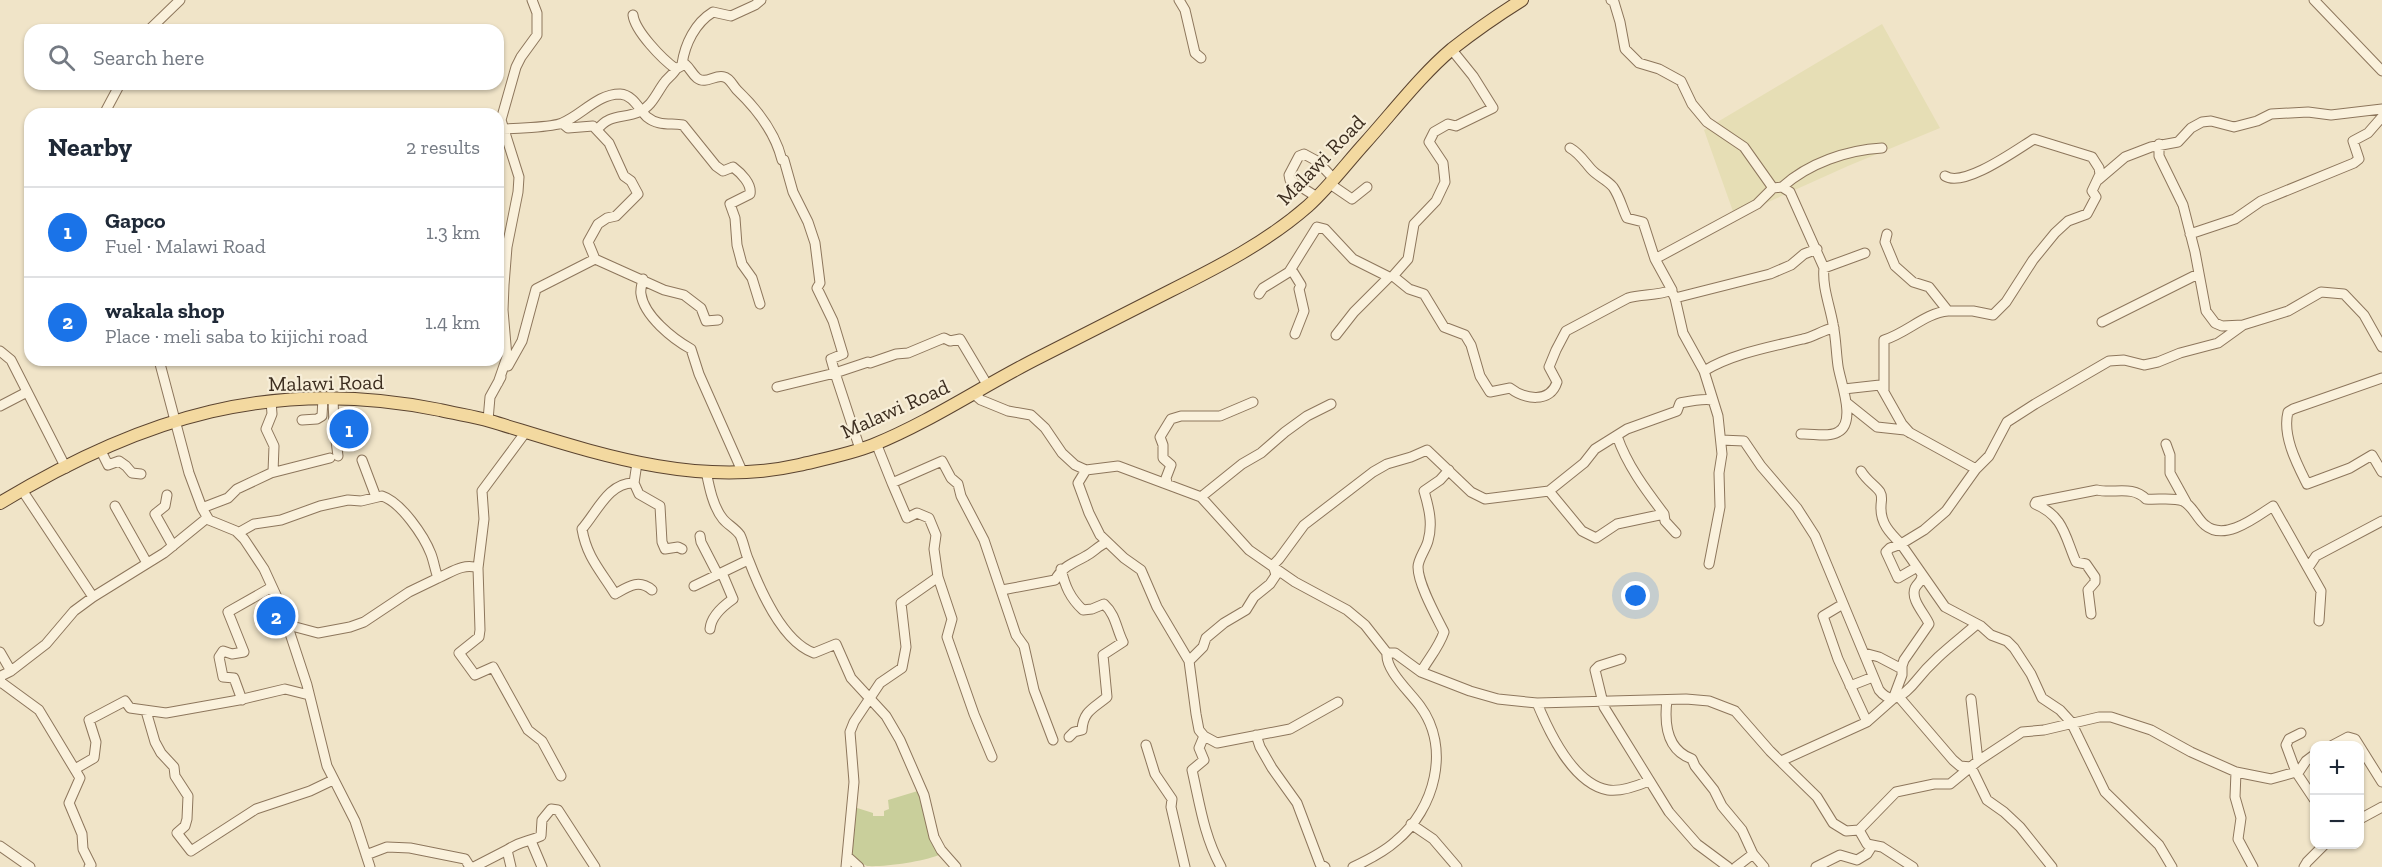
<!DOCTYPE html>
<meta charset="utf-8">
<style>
body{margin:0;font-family:"Zilla Slab",serif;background:#f2f2f3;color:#1f2937}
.controls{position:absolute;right:18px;bottom:18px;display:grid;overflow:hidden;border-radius:12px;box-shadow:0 2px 4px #0004}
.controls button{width:54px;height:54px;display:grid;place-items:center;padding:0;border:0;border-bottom:2px solid #e0e1e3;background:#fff;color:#1f2937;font:30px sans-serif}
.you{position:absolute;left:1636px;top:596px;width:21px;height:21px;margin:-15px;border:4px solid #fff;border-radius:50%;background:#1a73e8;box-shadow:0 0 0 9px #1a73e833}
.badge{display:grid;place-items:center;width:39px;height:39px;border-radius:50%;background:#1a73e8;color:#fff;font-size:20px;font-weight:700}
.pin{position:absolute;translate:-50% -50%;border:3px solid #fff;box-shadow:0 2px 6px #0006}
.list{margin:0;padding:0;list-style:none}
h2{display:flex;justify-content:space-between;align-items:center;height:78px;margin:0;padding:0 24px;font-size:26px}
h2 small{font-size:20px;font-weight:400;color:#747a83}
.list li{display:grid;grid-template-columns:39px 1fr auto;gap:18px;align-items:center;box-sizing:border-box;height:90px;padding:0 24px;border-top:2px solid #e0e1e3}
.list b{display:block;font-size:22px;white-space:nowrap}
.list p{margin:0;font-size:20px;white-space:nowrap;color:#747a83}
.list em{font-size:20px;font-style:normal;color:#747a83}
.icon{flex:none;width:33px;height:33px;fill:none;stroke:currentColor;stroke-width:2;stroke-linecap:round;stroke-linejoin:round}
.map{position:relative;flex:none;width:2382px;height:867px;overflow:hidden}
.search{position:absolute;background:#fff;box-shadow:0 2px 4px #0004;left:24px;top:24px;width:480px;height:66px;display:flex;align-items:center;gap:15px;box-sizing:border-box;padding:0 21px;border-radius:18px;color:#747a83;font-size:22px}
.panel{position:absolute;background:#fff;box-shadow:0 2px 4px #0004;left:24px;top:108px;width:480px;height:258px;border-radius:18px}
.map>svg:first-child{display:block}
.farmland{fill:#e6deb5}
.green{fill:#c9cf9b}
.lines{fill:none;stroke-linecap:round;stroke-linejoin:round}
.minor-casing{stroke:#8d765c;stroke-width:11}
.major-casing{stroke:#5b4430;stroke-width:14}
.minor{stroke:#faf1dc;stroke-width:9}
.major{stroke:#f3d9a0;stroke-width:12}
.labels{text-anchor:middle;stroke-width:4.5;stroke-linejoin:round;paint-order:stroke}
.street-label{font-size:21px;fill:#3d2e20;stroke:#f7eed8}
</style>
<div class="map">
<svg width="2382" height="867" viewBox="0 0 2382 867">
<rect width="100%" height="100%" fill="#f0e4c8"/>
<!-- farmland -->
<path class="farmland" d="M1882 24 1940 128 1848 166 1735 217 1704 130Z"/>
<!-- green -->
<path class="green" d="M921 790 939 855C921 862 885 867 867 866 862 864 856 859 851 856L854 807 873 813V816H884V811L889 809 888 800Z"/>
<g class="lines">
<!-- minor casing -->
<g class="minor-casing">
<path id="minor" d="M1179 0 1185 10 1195 53 1201 58
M1611 0 1614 2 1620 22 1625 49 1639 63 1659 69 1681 81 1692 104 1707 122 1744 147 1773 188 1782 187 1790 192 1824 268 1865 253
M2314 0 2382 71
M633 15C635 31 662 59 676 69L685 64C690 68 692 74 697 78 706 85 715 74 724 77 730 78 733 86 737 90 758 110 775 132 782 160H784L793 192 808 222 815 243 820 283 817 288 833 321 843 354 831 359 835 373 868 362 870 363 896 354 908 353 944 338 950 341 960 339 988 386
M149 30 180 0
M682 64C685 44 695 23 713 12L731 16 755 5 761 0
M104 114 120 84
M562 123 568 128 593 126 609 143 624 176 631 181 638 194 616 216 607 218 598 224 588 242 595 259
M498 129C510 129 553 127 562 123 582 115 597 94 620 94 634 95 639 110 647 117 658 126 670 123 683 125L716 166 723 171 733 167C741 173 752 184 750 194L730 204 735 218 737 245 742 264 752 278 760 304
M597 130C610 113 623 119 639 112 652 106 656 94 664 83 667 78 673 75 676 69
M2159 144V156L2183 205 2195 252 2206 311 2215 323 2222 326 2243 325 2288 311 2321 292 2344 294 2364 315 2382 347
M2098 180 2125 157 2151 147 2178 142 2191 128 2202 122 2211 121 2234 127 2257 121 2271 114 2308 112 2331 115 2382 109
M1330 184 1352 199 1367 187
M1782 187C1809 163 1847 150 1882 148
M1317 197 1290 180 1289 175 1299 156 1304 154 1317 161 1334 179
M1887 234 1885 242 1895 266 1913 282 1929 287 1948 311H1973L1993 315 2006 302 2033 260 2055 233 2068 221 2087 214 2096 197 2092 191 2100 174 2099 168 2092 157 2034 139C2016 150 1964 188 1945 176
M2190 234 2235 219 2261 201 2354 163 2359 159 2353 141 2368 133 2382 117
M1655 259 1757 204 1773 188
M1289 272H1293L1301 285 1299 289 1304 311 1295 334
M1393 276 1409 289 1424 294 1444 327 1465 335 1471 345 1480 376 1490 392 1510 388C1524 399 1550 404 1557 382L1549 367 1556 350 1566 331 1628 298C1642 294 1657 296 1672 290L1655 259 1643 222 1627 218C1622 208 1620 197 1613 187 1606 179 1597 176 1591 169 1584 161 1579 153 1570 148
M643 279C642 284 640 290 641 294 644 316 673 339 691 349L699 374 742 471
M1259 294 1263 288 1289 272 1317 227 1325 229 1353 259 1389 277 1393 276 1408 259 1414 224 1436 201 1445 182 1443 163 1429 142 1434 132 1448 124 1456 126 1493 108 1473 76 1452 50
M1673 294 1675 298 1770 274 1791 265 1804 254 1817 249
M1675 298 1683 333 1704 371 1718 416 1722 454 1719 473 1720 507 1709 564
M2102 322 2198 274
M1336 335 1354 312 1389 277
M0 351 11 360 66 468
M159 360 189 473 202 508 209 520 236 531 244 539 264 569 281 606 307 685 327 766 355 821 370 867
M508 366 522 341 536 289 595 259 664 290 684 295 701 308 706 321 718 320
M1704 371C1734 353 1771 347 1803 339 1814 337 1822 330 1834 328
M2382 378 2293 409 2288 412C2282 436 2297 464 2307 484L2350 468 2372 455 2382 472
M498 383 507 357 503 310 504 285 507 247 518 192 519 177 501 120 516 67 521 57 537 35V13L532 0
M777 387 835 373 860 449
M1844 389 1880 385 1902 424 1910 433
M1884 390V340C1907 333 1925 313 1948 311
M974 394 981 400 1008 411 1031 415 1045 428 1062 453 1075 465 1086 470 1118 466 1201 497 1249 550 1295 582 1347 610 1365 625 1387 653H1395L1421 672 1470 691 1498 699 1537 703 1686 699 1709 701 1735 711 1770 751 1817 797 1833 823 1846 831 1859 830 1896 792 1934 784H1950L1978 761 2022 732 2044 730 2099 717H2111L2151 730 2191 752 2236 772 2271 779 2296 772 2314 799
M333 398 334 426 338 456
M271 401 272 414 266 429 274 446 273 472
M1847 403 1877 427 1905 430 1976 469
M0 406 27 392
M302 420 317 419 322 416 323 398
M488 420 490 397 501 377
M525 433 482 491 484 519 478 568 480 630 479 637 459 653 475 675 493 667 528 730 542 741 561 776
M1801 434C1812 433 1828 438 1838 432 1857 422 1840 381 1838 366 1836 352 1836 338 1833 324 1830 306 1822 287 1824 268
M1617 436C1627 465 1645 489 1664 514L1665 521 1676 533
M1721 440 1744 441 1761 466 1797 508 1815 536 1879 690C1883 695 1888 699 1894 698 1901 698 1912 686 1916 681 1934 658 1955 643 1977 624
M876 443 892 483 942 461 951 478 958 484 961 496 984 540 1016 635 1024 646 1034 690 1053 740
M2166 444 2170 455V473L2186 502
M100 449 108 465 119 461 126 466 132 473 141 474
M362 460 376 497
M637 463 634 483C609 482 597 512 582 529 587 558 601 571 615 594 629 586 639 579 652 590
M1086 470 1078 483 1089 513 1100 535 1124 558 1141 570 1157 607 1189 661 1196 714 1199 730 1204 736 1199 748 1204 760 1192 770C1200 805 1204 836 1221 867
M706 471C709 486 713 507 723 519 728 525 735 528 740 535 744 543 745 553 749 561 760 590 783 642 814 653L836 644 851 678 886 716 900 740 924 795 934 837 941 850 956 867
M1861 471C1867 481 1876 486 1880 492 1883 497 1881 501 1881 506 1880 523 1890 533 1901 544L1924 530 1946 511 1976 469 1989 456 2007 422 2035 404 2109 361 2124 360 2144 365 2158 362 2180 353 2218 343 2243 325
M634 483 639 494 660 506 662 542 665 549 678 547 682 549
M892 483 907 518 917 513 929 518 936 535 934 549 938 577 952 619 947 637 974 714 992 757
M1167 483 1166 478 1171 465 1163 458V445L1160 437 1171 419 1181 416H1220L1253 402
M22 490 93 597
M1549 491 1584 463 1595 449 1627 429 1677 411 1680 403C1690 401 1703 398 1713 400
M167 495 165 506 155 514 173 546
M1201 497 1242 464 1261 453 1285 432 1307 416 1331 404
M115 506 147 563
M202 508 228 498 237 489 271 473 330 458
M238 533 254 524 281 520 320 506 348 500 361 501 382 496C401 502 424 536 431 554 434 562 435 570 438 578 452 572 463 563 478 568
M700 536 701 542 717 573
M1917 567 1898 578 1886 552 1890 548 1901 544 1945 607 1981 626 1991 635 2007 641 2014 648 2031 674 2042 698 2060 710 2071 722 2105 792 2159 845 2172 867
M2308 568 2321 591 2319 621
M1061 569C1065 586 1070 598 1083 610L1092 609 1104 604C1116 615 1116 628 1123 642L1103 655 1107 697C1094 708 1083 711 1082 730L1074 732 1069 737
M694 586 748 560
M1002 590 1055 580C1063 566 1072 564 1086 556 1094 552 1098 546 1107 542
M1843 604 1823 616 1838 659 1867 722
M2091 614 2088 590 2095 582V577L2086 564 2076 562C2065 537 2064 516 2035 504L2036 502 2097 490C2114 494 2132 485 2146 499 2157 500 2173 497 2183 501 2193 506 2197 519 2205 525 2225 542 2256 517 2273 506L2308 568 2316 556 2382 521
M288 625 318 633 350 627 364 622 409 592 438 578
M710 629C711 616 723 606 733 599L722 573
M0 652 11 671
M1864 653 1879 657 1898 667 1902 666
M1621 659 1599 666 1595 670 1604 707 1669 812 1697 844 1728 867
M1189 661 1203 647 1206 638 1224 623 1246 610 1254 597 1270 584 1276 575 1273 565 1279 559 1304 525 1373 472 1387 464 1411 457 1427 450 1471 492 1485 499 1549 491 1582 531 1596 538 1617 524 1664 514
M1421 672C1429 658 1439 647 1444 632 1436 616 1418 584 1418 567 1418 559 1426 549 1428 541 1433 524 1429 508 1424 491L1440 480 1449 470
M0 683 1 676 11 671 46 644 74 611 93 597 164 553 207 518
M2 683 39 710 80 778 69 803 82 834 83 849 91 865 89 867
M1850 686 1873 677
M1899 697 1953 760 1960 766 1971 767 1987 800 2004 812 2020 827 2052 867
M1971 699 1978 761
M242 700 234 678 223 677 219 657 223 651 232 654 244 652 228 612 272 587
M1667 700C1664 724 1667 750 1692 759L1695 766 1714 790 1722 806 1742 830 1753 854 1736 867
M1537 703C1549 732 1573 784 1608 790 1621 792 1637 786 1649 781
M146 711 155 742 161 753 174 767 175 776 188 796 187 819 185 826 177 833 191 851 256 809 310 791 333 780
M1256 735 1260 747 1272 768 1297 803 1320 864 1325 867
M1204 736 1217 743 1290 729 1338 702
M1146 745 1155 774 1172 799 1171 807 1185 867
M2331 746 2348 737 2355 739 2382 782
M1781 761 1867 722 1893 699 1902 675V666L1904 660 1929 624C1926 615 1910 600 1915 588 1918 582 1921 583 1922 576
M75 769 94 758 96 742 89 720 125 701 130 708 166 713 239 700 285 689 309 695
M2236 772 2235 797 2241 818 2238 839 2253 867
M2296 772 2286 745 2289 739 2301 733
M2298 773 2306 761 2314 755
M2360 819 2382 807
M1411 824 1433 839 1457 867
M1859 830 1867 844 1882 847 1913 867
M531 841 542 867
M0 846 30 867
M1753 854 1764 867
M366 855 387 847 410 848 465 859 470 867
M848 857 859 867
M474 867 507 850
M511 867 507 850C520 841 528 842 541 836L542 820 551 809 558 810 595 867
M846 867 854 782 850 732 854 722 880 683 902 668 906 647 901 603 938 577
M1353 867C1368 860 1384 852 1396 841 1435 809 1451 748 1420 706 1410 692 1385 670 1387 653
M1816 867 1840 855 1857 860 1867 854 1872 846
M2304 867 2307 862 2325 844"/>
</g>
<!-- major casing -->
<g class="major-casing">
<path id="major" d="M0 503C142 417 274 376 440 410 456 414 474 416 490 421 590 451 693 489 799 465 824 459 850 454 873 445 932 421 984 385 1040 357 1083 335 1126 313 1170 291 1218 267 1267 242 1308 206 1329 187 1346 164 1365 143 1392 113 1422 74 1452 49 1475 31 1498 15 1522 0"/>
</g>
<!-- minor -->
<use href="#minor" class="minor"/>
<!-- major -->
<use href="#major" class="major"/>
</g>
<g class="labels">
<!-- street labels -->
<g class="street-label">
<text transform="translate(1321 160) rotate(-46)" y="7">Malawi Road</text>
<text transform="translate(326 383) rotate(-1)" y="7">Malawi Road</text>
<text transform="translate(895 409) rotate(-24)" y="7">Malawi Road</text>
</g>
</g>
</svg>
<div class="controls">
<button>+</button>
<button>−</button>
</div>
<div class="you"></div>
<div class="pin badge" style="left:349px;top:429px">1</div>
<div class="pin badge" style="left:276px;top:616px">2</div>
<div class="search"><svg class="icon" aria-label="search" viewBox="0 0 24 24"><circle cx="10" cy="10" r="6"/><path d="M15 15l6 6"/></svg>Search here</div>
<section class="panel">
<h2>Nearby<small>2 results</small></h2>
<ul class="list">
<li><span class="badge">1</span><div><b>Gapco</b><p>Fuel · Malawi Road</p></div><em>1.3 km</em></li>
<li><span class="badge">2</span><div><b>wakala shop</b><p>Place · meli saba to kijichi road</p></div><em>1.4 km</em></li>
</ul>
</section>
</div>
